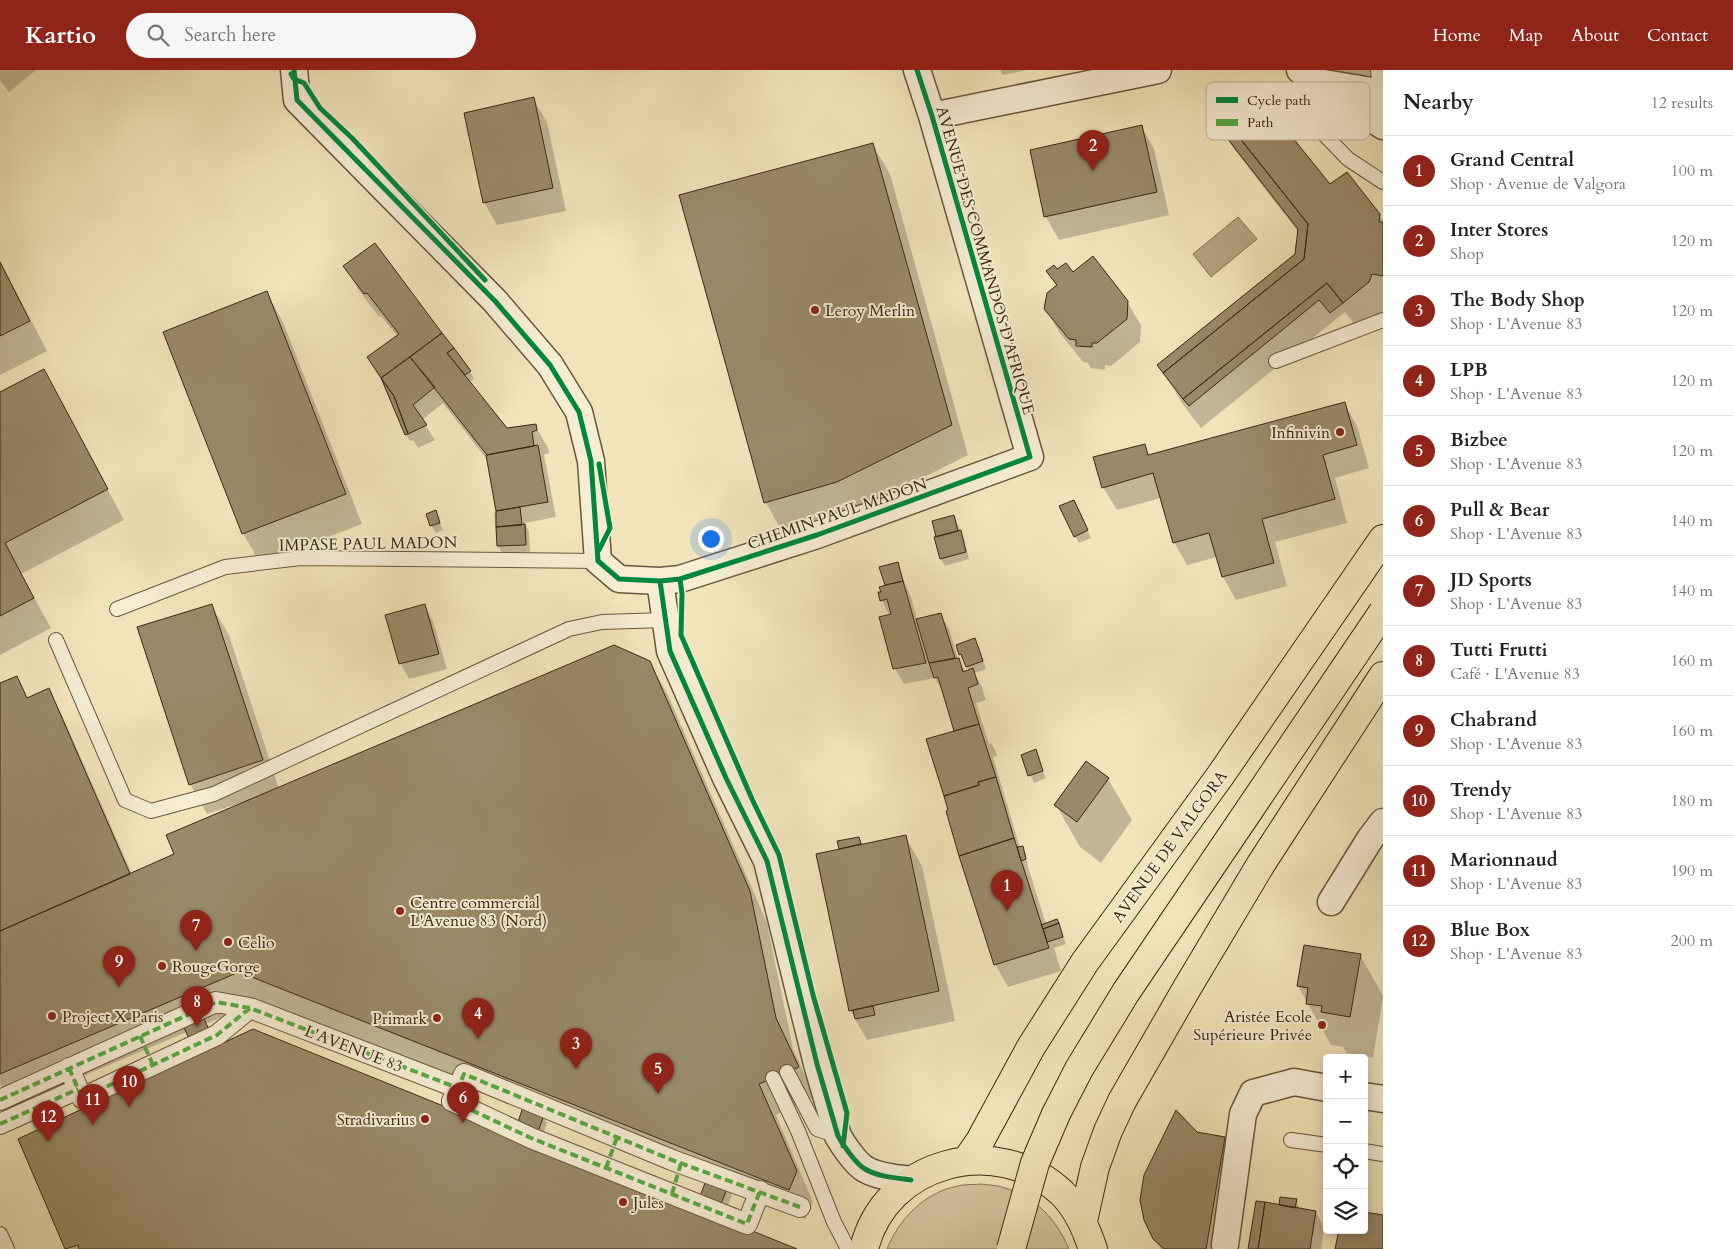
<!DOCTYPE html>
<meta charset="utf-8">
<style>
body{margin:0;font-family:Cardo,serif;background:#f6f6f6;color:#222}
.controls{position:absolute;right:15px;bottom:15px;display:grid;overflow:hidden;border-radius:5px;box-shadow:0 2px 12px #0003}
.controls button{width:45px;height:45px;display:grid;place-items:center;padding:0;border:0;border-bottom:1px solid #e0e0e0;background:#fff;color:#222;font:25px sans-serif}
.you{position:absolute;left:710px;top:468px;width:18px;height:18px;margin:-12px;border:4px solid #fff;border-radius:50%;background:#1a73e8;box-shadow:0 0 0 8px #1a73e833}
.badge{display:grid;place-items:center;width:32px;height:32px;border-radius:50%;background:#8f2418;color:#fff;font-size:16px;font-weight:700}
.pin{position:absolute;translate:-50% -41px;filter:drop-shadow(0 1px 2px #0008)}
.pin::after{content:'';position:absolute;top:26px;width:18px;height:15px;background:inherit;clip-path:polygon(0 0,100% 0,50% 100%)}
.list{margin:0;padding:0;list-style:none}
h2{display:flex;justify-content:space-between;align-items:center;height:65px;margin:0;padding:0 20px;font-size:21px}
h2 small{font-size:16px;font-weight:400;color:#767676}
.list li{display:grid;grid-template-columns:32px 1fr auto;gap:15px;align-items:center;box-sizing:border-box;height:70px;padding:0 20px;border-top:1px solid #e0e0e0}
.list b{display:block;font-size:19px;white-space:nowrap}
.list p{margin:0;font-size:16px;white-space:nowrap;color:#767676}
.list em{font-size:16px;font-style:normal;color:#767676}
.icon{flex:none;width:28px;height:28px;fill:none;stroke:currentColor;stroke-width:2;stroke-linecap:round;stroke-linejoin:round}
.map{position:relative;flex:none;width:1383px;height:1179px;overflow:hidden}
header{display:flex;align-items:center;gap:30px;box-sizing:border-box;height:70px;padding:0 25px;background:#8f2418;color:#fff}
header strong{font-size:24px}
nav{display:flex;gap:28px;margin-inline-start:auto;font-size:18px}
.search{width:350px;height:45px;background:#f6f6f6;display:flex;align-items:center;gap:12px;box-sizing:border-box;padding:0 18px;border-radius:28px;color:#767676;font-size:19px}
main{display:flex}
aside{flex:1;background:#fff}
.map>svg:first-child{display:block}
.green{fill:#d2c49e;stroke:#867658}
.water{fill:#b3a481;stroke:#837254}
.shadow{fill:#0003}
.building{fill:#998a69;stroke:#3a2811}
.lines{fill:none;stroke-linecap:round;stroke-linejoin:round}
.service-casing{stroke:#68573c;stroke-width:16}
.pedestrian-casing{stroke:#68573c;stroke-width:22}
.minor-casing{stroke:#68573c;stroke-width:29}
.primary-casing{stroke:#3a2811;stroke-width:30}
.service{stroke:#f6edd3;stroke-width:14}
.pedestrian{stroke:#f6edd3;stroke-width:20}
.minor{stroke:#f6edd3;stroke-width:26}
.primary{stroke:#f1e4bb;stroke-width:28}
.primary-bridge-casing{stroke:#3a2811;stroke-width:30;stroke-linecap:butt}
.primary-bridge{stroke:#f1e4bb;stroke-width:28}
.quiet{stroke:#55aa42;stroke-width:4;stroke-dasharray:8 4;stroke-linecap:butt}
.cycleway-casing{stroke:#f6edd3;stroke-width:8}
.cycleway{stroke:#00873e;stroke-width:5}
.poi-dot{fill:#8f2418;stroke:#f6edd3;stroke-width:2}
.labels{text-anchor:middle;stroke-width:4;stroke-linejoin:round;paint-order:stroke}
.street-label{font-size:16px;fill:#3a2811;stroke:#f6edd3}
.poi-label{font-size:16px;fill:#3a2811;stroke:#f6edd3;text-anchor:start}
.key{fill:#f6edd3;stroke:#beb299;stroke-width:1}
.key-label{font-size:14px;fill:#3a2811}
</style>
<header>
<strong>Kartio</strong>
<div class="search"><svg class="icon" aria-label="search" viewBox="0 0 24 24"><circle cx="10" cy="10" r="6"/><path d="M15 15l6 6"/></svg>Search here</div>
<nav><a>Home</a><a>Map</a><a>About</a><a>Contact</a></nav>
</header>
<main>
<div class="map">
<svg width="1383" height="1179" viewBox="0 0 1383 1179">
<rect width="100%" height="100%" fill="#f1e4bb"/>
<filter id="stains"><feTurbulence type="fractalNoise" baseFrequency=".004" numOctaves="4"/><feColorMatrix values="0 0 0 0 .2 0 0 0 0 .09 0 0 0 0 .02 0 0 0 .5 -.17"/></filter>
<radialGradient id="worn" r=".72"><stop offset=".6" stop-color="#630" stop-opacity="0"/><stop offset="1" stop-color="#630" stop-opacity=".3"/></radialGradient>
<!-- green -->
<path class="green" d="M981 1114C989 1115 997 1115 1005 1118 1036 1126 1057 1151 1069 1179H887C899 1149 924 1123 957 1116 965 1114 973 1115 981 1114Z"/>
<!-- water -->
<path class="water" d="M1238 147 1257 169 1211 207 1193 184Z"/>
<!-- shadow -->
<path class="shadow" d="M0 0H36L9 22 0 10Z
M1000 0H1027L1003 5Z
M1337 0H1383V4L1341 7Z
M1260 28 1329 116 1379 144 1383 151V244L1361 262 1345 242 1201 358 1182 333 1159 295 1296 185 1299 163 1234 79 1225 64 1258 38 1254 32Z
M533 29 547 52 566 141 497 155 484 132Z
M1141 56 1154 79 1169 145 1059 170 1046 147 1031 81Z
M872 74 890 104 968 385 854 442 783 463 766 433 680 126Z
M374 174 470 301 474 309 469 312 507 359 535 355 548 378 549 383 544 385 556 447 525 453 529 462 530 482 502 483 498 476 494 443 497 441 488 391 443 333 422 350 435 370 418 378 413 370 410 371 406 364 388 320 369 288 398 267 381 246 379 247 358 219 345 196Z
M0 191 47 281 0 305Z
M1048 201 1072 203 1127 232 1141 255 1140 272 1111 296 1105 295V300L1091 298 1088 293 1083 292 1059 262 1046 239 1056 216Z
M266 222 283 252 362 454 260 493 243 463Z
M43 300 124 450 21 504 51 558 0 585V323Z
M1344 333 1357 356 1369 398 1335 408 1347 453 1275 472 1287 516 1236 530 1223 507 1217 487 1187 495 1174 472 1161 428 1117 440 1103 417 1145 376 1150 386Z
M1078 439 1091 468 1079 473 1075 466Z
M435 442 443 460 436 463 431 455Z
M954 446 964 469 969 489 945 496 941 489Z
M897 494 911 527 917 550 940 544 949 559 958 589 966 602 969 601 960 584 974 569 979 577 986 599 974 603 981 615 986 630 976 633 989 674 991 673 995 680 997 686 993 687 1020 778 1022 777 1026 785 1028 797 1046 854 1060 858 1066 874 1054 878 1061 901 1008 917 995 894 950 741 956 662 944 624 935 608 904 614 895 598 890 546 882 531 880 523 887 516 886 515Z
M211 535 229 565 279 719 649 592 667 623 767 853 793 979 815 1027 776 1045 813 1132 806 1149 728 1118 732 1125 724 1146 708 1110 542 1045 547 1053 541 1072 524 1037 257 932 13 1036 0 1014V614L16 607 28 629 48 620 61 643 132 804 176 785 241 735 240 733 207 744 190 714Z
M424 535 433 551 447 599 409 609 401 594 387 546Z
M1035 681 1046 708 1034 713 1022 686Z
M1108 709 1132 750 1101 793 1080 777 1056 735Z
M905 766 922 796 955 951 867 970 850 940 839 772 859 768 863 775Z
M1360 885 1383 926 1373 988 1347 983 1343 977 1331 975 1298 916Z
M1196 1064 1224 1068 1238 1091 1223 1179H1161L1155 1169Z
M19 1069 793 1179H67Z
M1296 1131 1300 1139 1316 1142 1324 1158 1321 1179H1249L1280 1136Z"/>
<!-- building -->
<path class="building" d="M534 27 553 118 483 133 464 43Z
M1264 32 1330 114 1347 102 1380 144 1379 152H1383V206L1372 204 1369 212 1343 233 1327 213 1183 329 1163 303 1304 189 1308 154 1231 57Z
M1142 55 1157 122 1044 147 1030 80Z
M1231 57 1308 154 1304 189 1163 303 1157 295 1295 184 1298 159 1223 63Z
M873 73 952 355 837 412 764 433 679 125Z
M375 173 442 263 381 308 367 287 399 264 367 223 364 224 343 196Z
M1093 186 1128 231 1127 249 1097 273H1092V277L1076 276V270L1069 269 1044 239 1047 223 1057 215 1046 201 1054 195 1057 199 1066 193 1073 202Z
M0 192 30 251 0 266Z
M1327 213 1343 233 1330 243 1319 230 1189 336 1183 329Z
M267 221 346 424 242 464 163 262Z
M442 263 454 278 447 283 507 358 536 354 537 360 532 362 534 376 487 385 410 287Z
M454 278 471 301 465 305 447 283Z
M410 287 435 317 413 335 427 355 408 364 394 326 381 308Z
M44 299 108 419 5 473 34 528 0 546V322Z
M381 308 394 326 408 364 405 365Z
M1345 332 1357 375 1323 385 1335 429 1262 449 1274 493 1222 507 1209 463 1173 473 1153 403 1102 418 1093 387 1145 374 1148 385Z
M538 375 548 432 496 441 486 385Z
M1074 430 1088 460 1074 467 1059 436Z
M520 437 522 455 496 457V441Z
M436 440 440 453 430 456 426 444Z
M954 445 958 461 936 467 932 451Z
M525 454 526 475 497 476 496 457Z
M961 460 966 482 940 489 934 467Z
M898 492 903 511 885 515 879 497Z
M903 511 926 593 893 599 879 547 891 544 887 529 880 531 878 522H881L879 517Z
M212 534 263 690 189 715 137 557Z
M425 534 439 584 399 594 385 545Z
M941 543 955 588 929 593 916 549Z
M975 568 983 591 966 597 961 584 959 585 956 575Z
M614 575 650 591 750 821 776 948 799 997 759 1014 797 1101 789 1120 239 902 0 1004V861L174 784 166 765Z
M959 588 963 602 973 598 978 614 968 618 979 654 954 661 938 607 934 608 929 593Z
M17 606 27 628 49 618 130 804 0 861V613Z
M979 654 996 707 978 712 979 715 944 726 926 669Z
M1036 679 1043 701 1028 706 1021 685Z
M1086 691 1109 708 1077 752 1054 735Z
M996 707 1014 768 959 786 946 741 948 740 944 726 979 715 978 712Z
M906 765 939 921 849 941 816 784Z
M859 767 861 774 839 779 837 771Z
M1014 768 1049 878 994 895 959 786Z
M1023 776 1026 789 1021 791 1017 777Z
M1057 849 1059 853 1043 859 1041 855Z
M1059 853 1063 867 1047 872 1043 859Z
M1304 875 1361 884 1350 947 1321 942 1322 936 1306 934 1308 918 1297 916Z
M873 936 875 945 855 949 853 940Z
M201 942 210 962 190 971 181 951Z
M253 959 797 1179H79L78 1175 65 1179 18 1069Z
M523 1037 544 1045 537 1065 516 1058Z
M1176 1040 1197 1062 1225 1067 1206 1179H1164L1153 1169 1144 1150 1140 1130 1144 1105Z
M707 1108 728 1116 719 1139 698 1131Z
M1280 1127 1297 1129 1295 1138 1279 1135Z
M1256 1131 1265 1132 1258 1179H1248Z
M1265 1132 1316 1141 1310 1179H1258Z
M1364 1142 1383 1145V1179H1335L1339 1160H1364Z"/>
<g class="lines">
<!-- service casing -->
<g class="service-casing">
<path id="service" d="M1378 0 1382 40 1379 53
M1289 28 1348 89 1383 112
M1276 291 1383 250
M117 539 225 497 301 488 598 491
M56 570 125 730 151 741 214 724 569 559 602 552 665 550
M787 1002 817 1059 838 1066
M773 1008 798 1061 834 1152 848 1179
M1291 1070 1327 1075
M1364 1081 1383 1084
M0 1164 7 1179"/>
</g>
<!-- pedestrian casing -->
<g class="pedestrian-casing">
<path id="pedestrian" d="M69 998 82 1028 217 965 250 938 458 1018 464 1004 672 1090 800 1137
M458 1018 452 1031 531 1068 747 1154 760 1121
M0 1030 216 932 250 938
M0 1054 78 1019"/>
</g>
<!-- minor casing -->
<g class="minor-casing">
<path id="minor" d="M294 0 297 30 495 231 550 295 579 342 591 391 598 491 619 509 660 511 680 509 817 465 1030 387 932 46 917 0
M1300 0 1383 56
M1324 13 1383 23
M932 46 1158 0
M660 511 670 581 726 708 767 791 817 994 838 1066C843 1075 856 1094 865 1099 878 1107 897 1108 911 1110
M1331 832 1370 769 1383 752
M1364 1026 1383 1029
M1225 1175 1243 1044 1253 1023 1294 1012 1327 1018"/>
</g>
<!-- primary casing -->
<g class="primary-casing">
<path id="primary" d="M967 1090 980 1071 1031 977 1085 892 1220 706 1383 469
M1083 1151 1095 1097 1108 1061 1122 1031 1187 918 1261 794 1383 606
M864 1179C885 1091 997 1062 1062 1123 1078 1139 1086 1159 1093 1179"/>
</g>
<!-- service -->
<use href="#service" class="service"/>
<!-- pedestrian -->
<use href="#pedestrian" class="pedestrian"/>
<!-- minor -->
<use href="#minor" class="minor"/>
<!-- primary -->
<use href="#primary" class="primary"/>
<!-- primary-bridge casing -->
<g class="primary-bridge-casing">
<path id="primary-bridge" d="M1011 1179 1035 1093 1056 1044 1079 999 1126 922 1383 542"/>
</g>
<!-- primary-bridge -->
<use href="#primary-bridge" class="primary-bridge"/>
<!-- quiet -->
<path class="quiet" d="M140 966 153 995
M69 998 82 1028 217 965 250 938 458 1018 464 1004 672 1090 800 1137
M458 1018 452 1031 531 1068 747 1154 760 1121
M0 1030 216 932 250 938
M0 1054 78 1019
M606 1098 617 1067
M672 1124 681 1093"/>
<!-- cycleway casing -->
<g class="cycleway-casing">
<path id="cycleway" d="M294 0 297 30 495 231 550 295 579 342 591 391 598 491 619 509 660 511 680 509 817 465 1030 387 932 46 917 0
M291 4 294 9 304 13 320 38 352 68 485 210
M599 480 610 458 599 394
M680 509 682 524 681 565 752 729 779 785 813 925 847 1043 843 1076
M660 511 670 581 726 708 767 791 817 994 838 1066C843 1075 856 1094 865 1099 878 1107 897 1108 911 1110"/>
</g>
<!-- cycleway -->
<use href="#cycleway" class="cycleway"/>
</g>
<!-- markers -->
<g class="poi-dot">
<circle cx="815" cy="240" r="5"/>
<circle cx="1340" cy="362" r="5"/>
<circle cx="400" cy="841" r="5"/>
<circle cx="228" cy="872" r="5"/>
<circle cx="162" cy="896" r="5"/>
<circle cx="52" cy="946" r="5"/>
<circle cx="437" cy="948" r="5"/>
<circle cx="1322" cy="955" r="5"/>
<circle cx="425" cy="1049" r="5"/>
<circle cx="623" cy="1132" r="5"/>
</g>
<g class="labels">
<!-- street labels -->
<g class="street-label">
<text transform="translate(986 190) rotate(74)" y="6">AVENUE DES COMMANDOS D'AFRIQUE</text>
<text transform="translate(837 443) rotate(-19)" y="6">CHEMIN PAUL MADON</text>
<text transform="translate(368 473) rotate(-1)" y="6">IMPASE PAUL MADON</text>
<text transform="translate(1169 776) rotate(-54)" y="6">AVENUE DE VALGORA</text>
<text transform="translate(354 978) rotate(21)" y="6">L'AVENUE 83</text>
</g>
<!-- poi labels -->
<g class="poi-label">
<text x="825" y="246">Leroy Merlin</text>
<text x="1330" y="368" text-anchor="end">Infinivin</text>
<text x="410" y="838">Centre commercial<tspan x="410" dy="18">L'Avenue 83 (Nord)</tspan></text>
<text x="238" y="878">Celio</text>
<text x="172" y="902">RougeGorge</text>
<text x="62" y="952">Project X Paris</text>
<text x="1312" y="952" text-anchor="end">Aristée Ecole<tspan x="1312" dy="18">Supérieure Privée</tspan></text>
<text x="427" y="954" text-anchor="end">Primark</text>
<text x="415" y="1055" text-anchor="end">Stradivarius</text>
<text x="633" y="1138">Jules</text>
</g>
</g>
<!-- legend -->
<rect x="1206" y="12" width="164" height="58" rx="8" class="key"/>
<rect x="1216" y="27" width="22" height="6" fill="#00873e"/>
<rect x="1216" y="49" width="22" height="7" fill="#55aa42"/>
<g class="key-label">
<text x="1247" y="35">Cycle path</text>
<text x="1247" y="57">Path</text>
</g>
<rect width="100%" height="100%" filter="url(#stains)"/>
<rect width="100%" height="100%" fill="url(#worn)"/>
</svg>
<div class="controls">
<button>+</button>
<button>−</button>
<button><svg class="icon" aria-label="locate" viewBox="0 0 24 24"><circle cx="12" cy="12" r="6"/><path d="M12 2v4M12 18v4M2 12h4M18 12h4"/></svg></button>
<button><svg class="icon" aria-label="layers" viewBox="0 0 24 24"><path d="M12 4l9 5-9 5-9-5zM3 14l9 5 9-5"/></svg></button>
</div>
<div class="you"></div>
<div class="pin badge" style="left:1007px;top:841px">1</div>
<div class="pin badge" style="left:1093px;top:101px">2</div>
<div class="pin badge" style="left:576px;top:999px">3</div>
<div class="pin badge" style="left:478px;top:969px">4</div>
<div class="pin badge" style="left:658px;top:1024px">5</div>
<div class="pin badge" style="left:463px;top:1053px">6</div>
<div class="pin badge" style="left:196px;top:881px">7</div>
<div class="pin badge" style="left:197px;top:957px">8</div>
<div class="pin badge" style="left:119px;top:917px">9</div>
<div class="pin badge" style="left:129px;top:1037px">10</div>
<div class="pin badge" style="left:93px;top:1055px">11</div>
<div class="pin badge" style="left:48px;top:1072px">12</div>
</div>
<aside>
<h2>Nearby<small>12 results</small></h2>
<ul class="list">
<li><span class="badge">1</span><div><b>Grand Central</b><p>Shop · Avenue de Valgora</p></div><em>100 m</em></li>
<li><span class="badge">2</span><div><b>Inter Stores</b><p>Shop</p></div><em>120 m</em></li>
<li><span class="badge">3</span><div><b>The Body Shop</b><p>Shop · L'Avenue 83</p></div><em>120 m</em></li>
<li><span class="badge">4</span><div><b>LPB</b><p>Shop · L'Avenue 83</p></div><em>120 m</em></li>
<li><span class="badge">5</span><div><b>Bizbee</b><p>Shop · L'Avenue 83</p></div><em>120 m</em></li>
<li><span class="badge">6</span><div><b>Pull &amp; Bear</b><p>Shop · L'Avenue 83</p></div><em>140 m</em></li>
<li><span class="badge">7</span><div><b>JD Sports</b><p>Shop · L'Avenue 83</p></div><em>140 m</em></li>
<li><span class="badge">8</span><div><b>Tutti Frutti</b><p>Café · L'Avenue 83</p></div><em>160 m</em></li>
<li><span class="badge">9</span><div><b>Chabrand</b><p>Shop · L'Avenue 83</p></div><em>160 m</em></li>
<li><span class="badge">10</span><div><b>Trendy</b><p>Shop · L'Avenue 83</p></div><em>180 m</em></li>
<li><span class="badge">11</span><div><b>Marionnaud</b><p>Shop · L'Avenue 83</p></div><em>190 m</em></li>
<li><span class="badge">12</span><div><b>Blue Box</b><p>Shop · L'Avenue 83</p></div><em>200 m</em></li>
</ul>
</aside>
</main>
